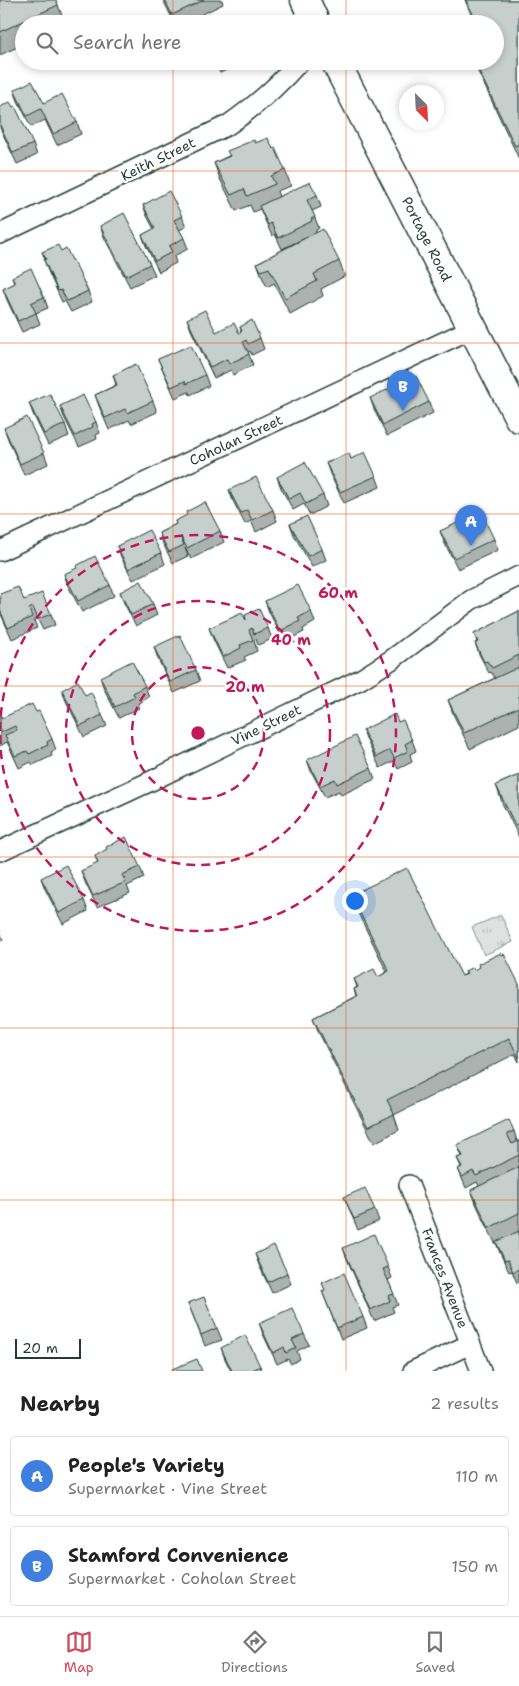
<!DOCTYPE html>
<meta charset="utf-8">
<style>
body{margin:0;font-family:"Shantell Sans",sans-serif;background:#f2f2f2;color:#222}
.compass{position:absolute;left:399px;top:85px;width:45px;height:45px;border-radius:50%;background:#fff;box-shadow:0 2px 8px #0003;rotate:156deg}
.scale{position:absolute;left:15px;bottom:12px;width:66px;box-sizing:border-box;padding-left:5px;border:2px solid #1f3d34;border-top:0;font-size:14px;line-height:18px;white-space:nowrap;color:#1f3d34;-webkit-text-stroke:4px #fff;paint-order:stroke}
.you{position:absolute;left:354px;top:900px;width:18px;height:18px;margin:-12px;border:4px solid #fff;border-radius:50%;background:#1a73e8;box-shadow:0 0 0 8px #1a73e833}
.badge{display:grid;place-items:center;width:32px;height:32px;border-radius:50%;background:#d1495b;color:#fff;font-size:16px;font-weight:700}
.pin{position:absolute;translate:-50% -41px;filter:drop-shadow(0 1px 2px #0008)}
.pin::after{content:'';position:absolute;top:26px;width:18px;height:15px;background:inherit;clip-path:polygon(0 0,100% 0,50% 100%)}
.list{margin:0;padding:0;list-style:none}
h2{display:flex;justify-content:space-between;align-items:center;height:65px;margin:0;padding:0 20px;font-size:21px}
h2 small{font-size:16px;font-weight:400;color:#767676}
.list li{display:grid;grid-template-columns:32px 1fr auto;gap:15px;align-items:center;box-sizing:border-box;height:80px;margin:0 10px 10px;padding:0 10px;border:1px solid #e0e0e0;border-radius:5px}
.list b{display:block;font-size:19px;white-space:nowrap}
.list p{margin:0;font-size:16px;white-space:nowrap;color:#767676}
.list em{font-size:16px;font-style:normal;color:#767676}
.icon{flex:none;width:28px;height:28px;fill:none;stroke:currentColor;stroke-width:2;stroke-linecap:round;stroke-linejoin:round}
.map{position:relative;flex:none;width:519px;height:1371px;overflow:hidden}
.search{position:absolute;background:#fff;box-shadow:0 2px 8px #0003;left:15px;right:15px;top:15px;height:55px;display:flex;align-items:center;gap:12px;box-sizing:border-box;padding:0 18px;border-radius:28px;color:#767676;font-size:19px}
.sheet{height:245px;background:#fff}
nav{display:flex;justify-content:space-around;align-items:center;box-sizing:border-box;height:70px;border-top:1px solid #e0e0e0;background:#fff;font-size:14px;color:#767676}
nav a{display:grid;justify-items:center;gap:2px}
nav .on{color:#d1495b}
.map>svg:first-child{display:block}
.grass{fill:url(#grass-tufts);stroke:#7e908b}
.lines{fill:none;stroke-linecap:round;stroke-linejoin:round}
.minor-casing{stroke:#1f3d34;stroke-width:22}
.secondary-casing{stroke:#1f3d34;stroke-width:31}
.minor{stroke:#fff;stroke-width:19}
.secondary{stroke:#fff;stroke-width:28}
.wall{fill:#abb2af;stroke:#1f3d34}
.building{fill:#c7cfcc;stroke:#1f3d34}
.grid{fill:none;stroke:#e8590c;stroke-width:1;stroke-opacity:0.55}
.ring{fill:none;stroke:#c2185b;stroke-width:2.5;stroke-dasharray:9 6}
.labels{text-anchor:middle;stroke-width:5;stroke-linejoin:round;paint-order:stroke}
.street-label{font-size:14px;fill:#1f3d34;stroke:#fff}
.centre{fill:#c2185b;stroke:#fff;stroke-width:2.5}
.ring-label{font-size:15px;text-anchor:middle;font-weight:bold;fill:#c2185b;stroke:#fff;stroke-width:5;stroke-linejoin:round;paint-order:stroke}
</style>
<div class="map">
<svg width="519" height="1371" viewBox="0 0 519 1371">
<defs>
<pattern id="grass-tufts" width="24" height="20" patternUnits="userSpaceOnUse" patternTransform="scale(1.25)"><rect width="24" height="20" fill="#dee3e2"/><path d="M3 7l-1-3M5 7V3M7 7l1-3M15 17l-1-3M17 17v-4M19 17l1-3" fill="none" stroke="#bec4c2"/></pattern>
</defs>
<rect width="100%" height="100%" fill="#fff"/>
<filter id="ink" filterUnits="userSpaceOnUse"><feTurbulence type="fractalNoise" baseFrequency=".02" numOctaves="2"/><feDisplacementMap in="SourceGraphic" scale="10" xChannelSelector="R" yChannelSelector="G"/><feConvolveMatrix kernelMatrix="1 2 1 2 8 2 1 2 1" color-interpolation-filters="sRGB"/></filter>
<g filter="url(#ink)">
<!-- grass -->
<path class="grass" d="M501 915 513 942 484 955 472 927Z"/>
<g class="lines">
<!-- minor casing -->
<g class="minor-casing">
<path id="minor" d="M0 234 228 125C256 106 277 87 300 61
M0 551 473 328
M0 851 149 782 361 679 391 660 471 600 519 576
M409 1185 481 1371
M413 1371 470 1344"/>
</g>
<!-- secondary casing -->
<g class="secondary-casing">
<path id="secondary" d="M305 0 316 24
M335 61 519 418"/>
</g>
<!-- minor -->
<use href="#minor" class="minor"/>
<!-- secondary -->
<use href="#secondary" class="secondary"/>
</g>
<!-- wall -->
<path class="wall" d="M0 0 58 5 65 24H24V44L0 55Z
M163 0H222L223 4 182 24H175Z
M465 0H519V159L473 61H495V24H475Z
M215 61H246L220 73Z
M14 90 44 103 77 122 81 134 57 145 45 120 31 127 18 101Z
M0 107 33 144 37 155 17 164 0 128Z
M255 143 273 149 285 170 291 186 277 191 279 197 317 195 321 207 312 211 319 228 316 230V232L339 261 345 276 321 289 323 296 290 314 274 283 267 287 263 279 257 263 305 238 282 249 275 234 272 236 260 209 253 212 250 205 236 211 220 179 214 163Z
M143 205 182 216 186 227 179 230 184 238 188 249 174 256 176 263 159 272 146 246 142 235 154 229 147 216Z
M100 226 150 264 155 275 130 287 104 237Z
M61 251 72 260 88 291 92 302 71 312 65 301 62 302 48 271 44 260 45 259 42 252Z
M12 277 44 297 48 308 36 313 40 324 22 332 7 300 3 289 14 284Z
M187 319 216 332 239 333 241 331 240 327 260 338 264 349 252 355 250 351 248 352 253 365 233 375 231 370 214 378 191 330Z
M158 359 205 375 209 386 190 395 189 392 175 398Z
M113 375 153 401 157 412 131 424 129 420 109 430 99 406 95 395 116 385Z
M370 398 429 402 433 413 387 436 374 409Z
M29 403 65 424 69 436 48 445 33 414Z
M60 406 96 422 100 433 96 435 97 439 79 447 64 417Z
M4 428 44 453 48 464 24 475 8 439Z
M351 459 376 476 380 487 344 503 330 474 326 463Z
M277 477 323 495 327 506 310 515 304 504 293 510 281 488Z
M229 490 273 510 277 521 256 532 251 521 245 524 233 501Z
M175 521 220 531 224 542 191 559 185 548 188 556 173 563 163 544 159 533 176 524Z
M290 524 322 549 326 560 312 567 294 535Z
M440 531 494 539 498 550 458 569 444 542Z
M117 546 161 553 165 564 133 580 121 557Z
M64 574 110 585 114 596 82 612 68 586Z
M120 592 153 604 157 615 136 626 124 603Z
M0 599 24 600 51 614 55 625 43 630 37 618 34 620 37 628 12 639 0 612Z
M265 601 311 611 315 622 303 629 304 632 284 642 269 612Z
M519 611V725L470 749 454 716 448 700 495 678 491 672 489 673 479 654 475 643 477 642 474 634Z
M246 620 268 628 272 639 258 645 256 639 254 640 257 651 244 657 246 660 227 668 213 639 209 628Z
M154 647 196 670 200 681 174 693 158 659Z
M100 677 145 686 149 697 138 704 139 708 119 718 104 689Z
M62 690 85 695 102 715 107 726 84 737 66 701Z
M36 712 52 739 56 750 51 752 52 756 33 765 31 762 19 768 7 742 0 746V714L2 718Z
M398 722 412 740 416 751 410 754 412 762 398 769 394 761 380 768 367 741 363 730Z
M307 760 371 768 375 779 341 795 339 791 325 797 311 771Z
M519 775V837L503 805 496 785Z
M95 856 140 867 144 878 127 886 130 893 97 907 85 882 81 871 98 864Z
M41 878 84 900 88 911 63 924 45 889Z
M351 895 462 976 466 974 465 971 474 970 519 984V1062L515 1054 394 1115 399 1130 374 1143 319 1033 313 1018 356 996 354 989 357 987 354 979 378 977 387 972 357 911Z
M0 931 3 940 0 941Z
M514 1131 517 1141H519V1282L517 1283 512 1271 509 1272 500 1253 496 1243H495L477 1206 471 1190 479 1186 477 1182 466 1188 458 1169 461 1167 457 1158 462 1156 457 1145Z
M344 1197 375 1210 379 1221 358 1230Z
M343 1248 388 1267 392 1278 388 1280 398 1305 392 1307 394 1312 374 1321 347 1259Z
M255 1254 287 1273 291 1284 272 1293 259 1265Z
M325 1290 363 1317 367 1328 341 1339 322 1291Z
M188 1303 217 1328 222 1340 205 1346Z
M259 1323 304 1334 309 1345 297 1351 300 1359 291 1364 288 1359 277 1364 263 1334Z
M221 1348 260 1366 262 1371H231L225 1359Z"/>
<!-- building -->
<path class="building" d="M0 0H56L58 5 0 32Z
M165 0H204L172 15Z
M466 0H519V144L515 146 474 61H495V24H478Z
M226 18 229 24H213Z
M32 81 44 103 62 94 77 122 53 134 41 109 27 116 14 90Z
M10 102 13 107 15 106 33 144 13 153 0 125V107Z
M268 138 273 149 275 148 285 170 271 176 275 184 247 196 244 189 231 195 214 163 230 156 227 151 254 140 255 143Z
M310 182 317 195 307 200 315 217 311 219 312 221 278 238 271 223 268 225 259 206Z
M169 191 182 216 174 220 184 238 169 246 172 252 155 261 142 235 155 228 143 205Z
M124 213 150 264 126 276 100 226Z
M323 229 339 261 314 274 317 281 285 298 269 268 261 271 257 263Z
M58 245 61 251 66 248 72 260H73L88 291 67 301 61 290 58 291 44 260 46 259 42 252Z
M31 268 44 297 31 303 36 313 18 321 3 289 15 283 12 277Z
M205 310 216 332 234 323 239 333 242 331 240 327 252 320 260 338 248 344 246 340 243 342 249 354 229 364 227 359 210 367 187 319Z
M191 345 205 375 186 384 185 381 171 387 158 359Z
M136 364 153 401 127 413 125 409 105 418 95 395 117 385 113 375Z
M416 376 429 402 383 425 370 398Z
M50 394 65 424 44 434 29 403Z
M83 395 96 422 92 424 93 427 75 436 60 406Z
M27 417 44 453 20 464 4 428Z
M365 452 376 476 340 492 326 463 349 453 351 459Z
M305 462 323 495 306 504 300 493 289 499 277 477Z
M256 477 273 510 252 520 247 510 241 513 229 490Z
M205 502 220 531 187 548 181 537H180L184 545 169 552 159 533 176 524 175 521 187 515 186 512Z
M481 512 494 539 454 558 440 531Z
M307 516 322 549 308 556 290 524Z
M149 530 161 553 128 569 117 546Z
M95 556 110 585 78 601 64 574 77 568 76 566Z
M141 581 153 604 131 615 120 592Z
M298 585 311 611 298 618 300 621 280 631 265 601Z
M18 587 24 600 42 593 51 614 38 619 33 607 29 609 32 617 8 628 0 610V599L1 598 0 594Z
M259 609 268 628 254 634 252 628 249 630 253 640 240 645 241 648 223 657 209 628 242 613 246 620 245 615Z
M519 611V655L492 668 487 661 484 662 475 643 478 642 474 634Z
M180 635 196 670 170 682 154 647Z
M132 661 145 686 133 693 135 697 115 707 100 677Z
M519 667V707L464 733 448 700Z
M78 681 85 695 91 692 102 715 80 726 62 690Z
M32 704 36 712 39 711 52 739 47 742 48 745 29 754 27 751 15 756 5 735 17 730 15 726 0 733V714L2 718Z
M395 714 398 722 403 720 412 740 405 744 408 751 394 758 390 750 376 757 363 730Z
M355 736 371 768 337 784 335 779 320 786 307 760Z
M519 775V823L515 825 496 785Z
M126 837 140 867 122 875 126 882 93 896 81 871 98 863 95 856 107 849 106 847Z
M66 865 84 900 59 913 41 878Z
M407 868 462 976 467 974 465 971 473 967 474 970 479 967 478 964 501 953 502 955 504 954 519 984V1058L509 1038 387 1100 394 1114 368 1127 313 1018 357 996 354 989 358 987 354 979 374 969 378 977 389 971 351 895Z
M509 1120 514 1131 507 1134 512 1144 519 1141V1155L476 1176 473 1171 462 1177 458 1169 462 1167 457 1158 463 1156 457 1145Z
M519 1167V1213L489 1228 471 1190Z
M365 1188 375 1210 354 1219 344 1197Z
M519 1231V1269L513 1272 508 1260 505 1261 496 1242Z
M374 1234 388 1267 383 1269 394 1294 388 1296 390 1301 370 1310 343 1248Z
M274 1245 287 1273 268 1282 255 1254Z
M344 1273 363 1317 337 1328 322 1291 325 1290 322 1283Z
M204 1297 217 1328 201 1335 188 1303Z
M292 1308 304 1334 292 1340 296 1348 286 1353 284 1347 273 1353 259 1323Z
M245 1335 260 1366 251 1371H232L221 1348Z
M197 1359 202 1371H173L172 1369Z"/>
</g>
<!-- grid -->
<path class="grid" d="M173 0V24M346 0V24M173 61V1371M346 61V1371M0 171H519M0 343H519M0 514H519M0 686H519M0 857H519M0 1028H519M0 1200H519"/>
<!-- distance rings -->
<g class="ring">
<circle cx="198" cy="733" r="66"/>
<circle cx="198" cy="733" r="132"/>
<path d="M0 731A198 198 0 1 1 0 735"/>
</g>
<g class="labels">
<!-- street labels -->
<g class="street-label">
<text transform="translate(158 159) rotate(-26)" y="5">Keith Street</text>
<text transform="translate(427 239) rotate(63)" y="5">Portage Road</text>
<text transform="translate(236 440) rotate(-25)" y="5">Coholan Street</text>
<text transform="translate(266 725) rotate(-26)" y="5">Vine Street</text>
<text transform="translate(445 1278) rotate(69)" y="5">Frances Avenue</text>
</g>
</g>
<circle cx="198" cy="733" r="8" class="centre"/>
<g class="ring-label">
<text x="338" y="598">60 m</text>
<text x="291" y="645">40 m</text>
<text x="245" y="692">20 m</text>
</g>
</svg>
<svg class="compass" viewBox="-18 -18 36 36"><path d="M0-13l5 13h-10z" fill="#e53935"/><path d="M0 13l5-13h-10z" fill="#767676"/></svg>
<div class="scale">20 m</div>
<div class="you"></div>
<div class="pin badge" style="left:471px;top:546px;background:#3f7fe0">A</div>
<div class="pin badge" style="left:403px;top:411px;background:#3f7fe0">B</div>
<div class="search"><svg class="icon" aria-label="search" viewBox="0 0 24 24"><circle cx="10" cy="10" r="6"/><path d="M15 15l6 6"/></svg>Search here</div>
</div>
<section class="sheet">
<h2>Nearby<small>2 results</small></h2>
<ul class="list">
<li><span class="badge" style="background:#3f7fe0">A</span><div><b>People's Variety</b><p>Supermarket · Vine Street</p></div><em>110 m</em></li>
<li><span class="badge" style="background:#3f7fe0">B</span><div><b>Stamford Convenience</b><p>Supermarket · Coholan Street</p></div><em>150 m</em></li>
</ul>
</section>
<nav>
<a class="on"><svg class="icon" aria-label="map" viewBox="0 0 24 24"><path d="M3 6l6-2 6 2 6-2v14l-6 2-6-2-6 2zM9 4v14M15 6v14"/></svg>Map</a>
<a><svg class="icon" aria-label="directions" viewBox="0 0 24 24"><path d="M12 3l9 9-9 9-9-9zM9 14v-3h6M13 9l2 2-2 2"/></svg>Directions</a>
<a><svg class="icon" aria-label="saved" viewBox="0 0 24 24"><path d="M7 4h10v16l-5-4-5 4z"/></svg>Saved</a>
</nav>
